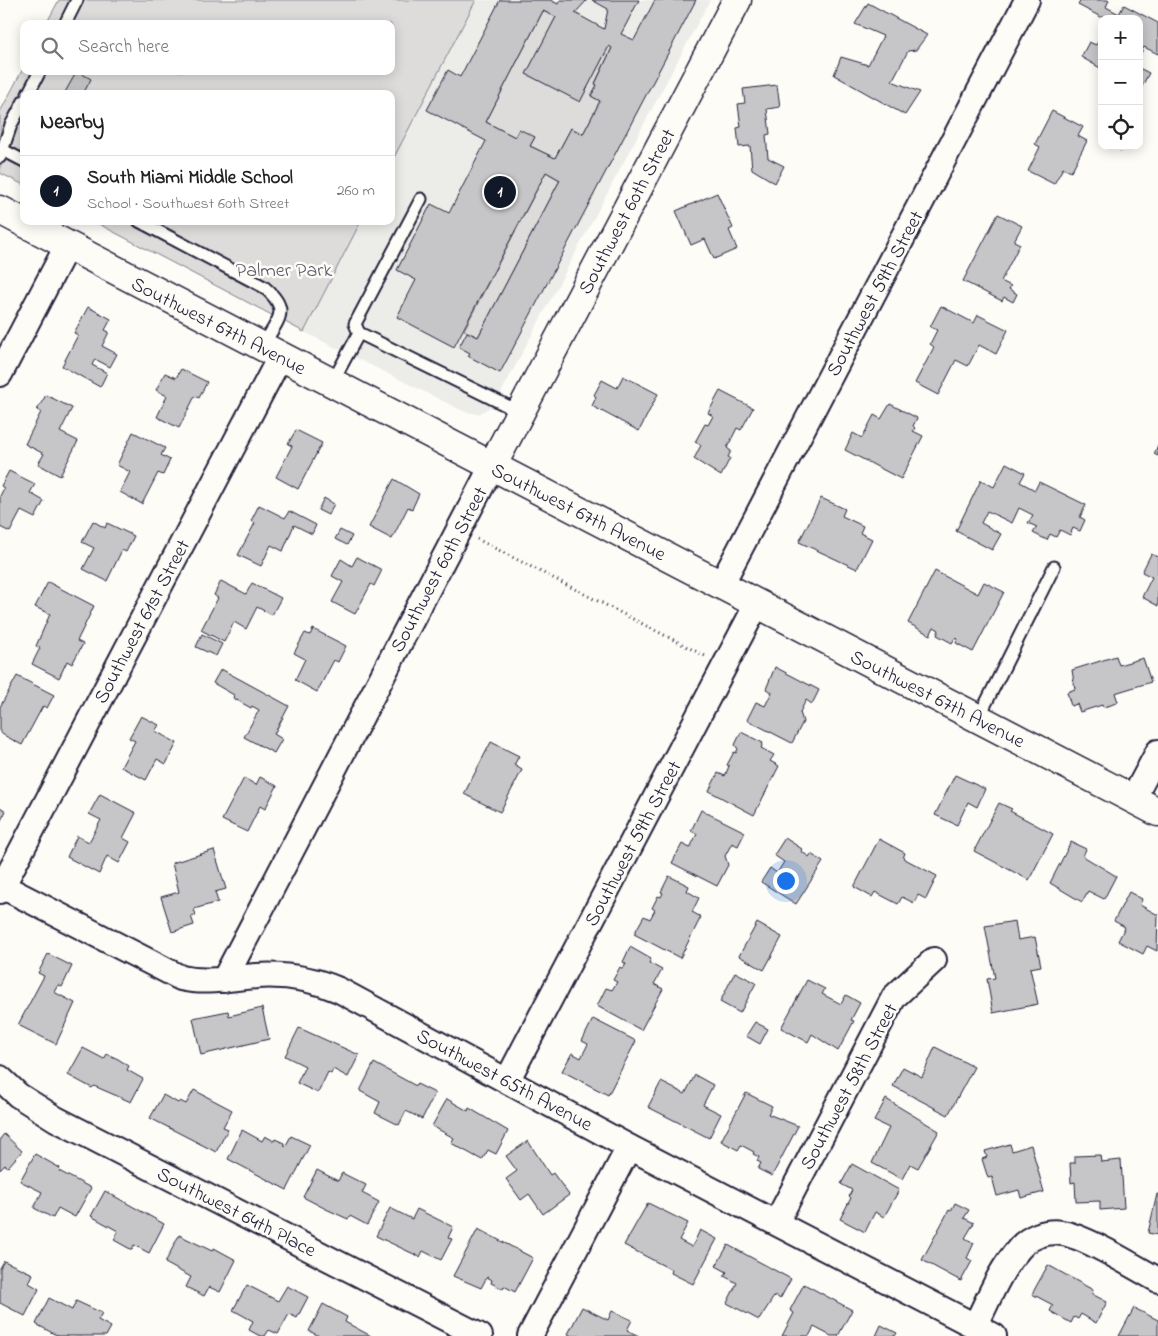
<!DOCTYPE html>
<meta charset="utf-8">
<style>
body{margin:0;font-family:"Indie Flower",sans-serif;background:#f6f6f6;color:#222}
.controls{position:absolute;right:15px;top:15px;display:grid;overflow:hidden;border-radius:10px;box-shadow:0 2px 12px #0003}
.controls button{width:45px;height:45px;display:grid;place-items:center;padding:0;border:0;border-bottom:1px solid #e0e0e0;background:#fff;color:#222;font:25px sans-serif}
.you{position:absolute;left:785px;top:880px;width:18px;height:18px;margin:-12px;border:4px solid #fff;border-radius:50%;background:#1a73e8;box-shadow:0 0 0 8px #1a73e833}
.badge{display:grid;place-items:center;width:32px;height:32px;border-radius:50%;background:#111827;color:#fff;font-size:16px;font-weight:700}
.pin{position:absolute;translate:-50% -50%;border:2px solid #fff;box-shadow:0 1px 5px #0006}
.list{margin:0;padding:0;list-style:none}
h2{display:flex;justify-content:space-between;align-items:center;height:65px;margin:0;padding:0 20px;font-size:21px}
h2 small{font-size:16px;font-weight:400;color:#767676}
.list li{display:grid;grid-template-columns:32px 1fr auto;gap:15px;align-items:center;box-sizing:border-box;height:70px;padding:0 20px;border-top:1px solid #e0e0e0}
.list b{display:block;font-size:19px;white-space:nowrap}
.list p{margin:0;font-size:16px;white-space:nowrap;color:#767676}
.list em{font-size:16px;font-style:normal;color:#767676}
.icon{flex:none;width:28px;height:28px;fill:none;stroke:currentColor;stroke-width:2;stroke-linecap:round;stroke-linejoin:round}
.map{position:relative;flex:none;width:1158px;height:1336px;overflow:hidden}
.search{position:absolute;background:#fff;box-shadow:0 2px 12px #0003;left:20px;top:20px;width:375px;height:55px;display:flex;align-items:center;gap:12px;box-sizing:border-box;padding:0 18px;border-radius:10px;color:#767676;font-size:19px}
.panel{position:absolute;background:#fff;box-shadow:0 2px 12px #0003;left:20px;top:90px;width:375px;height:135px;border-radius:10px}
.map>svg:first-child{display:block}
.built{fill:#ecece9}
.green{fill:#dddcdb;stroke:#807f8b}
.building{fill:#c6c6c8;stroke:#22223b;fill-rule:evenodd}
.lines{fill:none;stroke-linecap:round;stroke-linejoin:round}
.lane-casing{stroke:#22223b;stroke-width:15}
.street-casing{stroke:#22223b;stroke-width:28}
.secondary-casing{stroke:#22223b;stroke-width:31}
.path{stroke:#22223b;stroke-width:3;stroke-dasharray:1 4;stroke-linecap:butt}
.lane{stroke:#fdfcf7;stroke-width:11}
.street{stroke:#fdfcf7;stroke-width:24}
.secondary{stroke:#fdfcf7;stroke-width:28}
.labels{text-anchor:middle;stroke-width:5;stroke-linejoin:round;paint-order:stroke}
.street-label{font-size:20px;fill:#22223b;stroke:#fdfcf7}
.park-label{font-size:20px;fill:#5a5a6b;stroke:#fdfcf7}
</style>
<div class="map">
<svg width="1158" height="1336" viewBox="0 0 1158 1336">
<rect width="100%" height="100%" fill="#fdfcf7"/>
<filter id="ink" filterUnits="userSpaceOnUse"><feTurbulence type="fractalNoise" baseFrequency=".02" numOctaves="2"/><feDisplacementMap in="SourceGraphic" scale="10" xChannelSelector="R" yChannelSelector="G"/><feConvolveMatrix kernelMatrix="1 2 1 2 8 2 1 2 1" color-interpolation-filters="sRGB"/></filter>
<g filter="url(#ink)">
<!-- built -->
<path class="built" d="M476 0H710L495 404 479 414 465 412 304 332 361 221H391V163Z"/>
<!-- green -->
<path class="green" d="M59 0H476L391 163V94H24V185L0 173V112L24 67V71H391V24H46Z
M543 11 556 17 527 74 580 101 609 46 612 48 595 83 597 85 591 96 600 101 583 134 571 128 555 158 530 146 535 137H515L486 122Z
M546 172 560 180 478 337 464 330Z
M93 221H361L304 332Z"/>
<!-- building -->
<path class="building" d="M500 0H550L558 4 560 0H587L575 13 604 29 608 9 592 0H639L621 34 634 40 655 0H696L500 373 468 356 470 353 459 347 467 332 478 337 560 180 546 172 454 347 397 317 416 280 397 270 431 204 449 213 486 141 427 110 448 70 460 77ZM543 11 556 17 526 74 580 102 609 46 612 48 595 84 597 85 591 96 600 101 583 134 571 128 555 158 530 146 535 137 519 129 515 137 486 122Z
M1081 0H1109L1106 7 1119 14 1124 5 1158 23V54L1144 47 1139 57V19L1101 17 1078 5Z
M868 3 927 35 916 50 908 51 892 81 920 92 905 115 834 75 841 57 868 65 883 36 855 24Z
M1102 35V69L1081 57 1089 42 1096 45Z
M1139 68 1149 73 1139 92Z
M77 71 91 79 83 94H64Z
M777 85 780 107 767 109 770 134 766 135 768 158 784 166 775 183 752 169 750 146 739 147 737 128 741 127 738 104 745 103 743 89Z
M1052 111 1083 127 1078 136 1087 141 1071 172 1063 168 1054 184 1028 171 1040 147 1035 144Z
M1113 146H1124L1121 151Z
M717 193 733 228 729 230 737 249 714 259 705 239 691 245 676 211Z
M998 214 1022 226 1014 241 1020 244 1001 281 1011 286 1009 289 1017 294 1013 302 1004 297 1002 301 963 281Z
M941 306 974 323 978 315 1008 330 996 354 979 345 968 366 956 360 938 395 915 383 934 347 930 344 937 330 930 327Z
M88 307 111 319 105 330 109 332 102 346 117 354 110 367 95 359 92 365 107 373 100 387 62 366 78 335 74 333Z
M181 369 207 382 199 398 195 396 179 428 157 417 167 396 156 390 165 373 176 378Z
M623 376 658 394 639 431 592 406 596 397 594 395 602 380 617 388Z
M720 391 753 408 741 430 737 428 727 448 731 451 728 457 730 458 721 476 694 459 701 445 695 442 705 424 708 425 713 416 708 413Z
M46 395 72 408 60 432 78 441 60 476 38 464 44 454 25 444 41 412 37 410Z
M890 404 917 418 913 426 915 428 913 431 923 436 901 479 845 450 853 433 862 438 874 415 881 419Z
M296 430 322 443 298 489 276 477 292 446 288 444Z
M133 432 165 448 161 455 170 460 163 475 158 473 142 504 120 492 130 472 117 465Z
M1158 445V456L1154 454Z
M1006 463 1025 473 1020 482 1035 490 1039 482 1086 505 1080 517 1085 520 1080 531 1073 528 1070 535 1060 530 1056 537 1050 534 1047 540 1033 533 1037 527 1028 523 1033 515 1019 508 1012 523 987 511 981 523 1001 534 992 550 956 531 981 480 994 487Z
M9 471 35 484 30 493 44 501 35 518 21 511 10 532 0 527V496L4 488 1 486Z
M394 479 419 494 412 509 408 507 392 539 369 527Z
M324 498 334 504 328 515 318 510Z
M821 498 845 509 842 516 863 526 860 533 872 539 857 569 799 542Z
M259 505 285 518 289 511 316 525 312 534 294 525 283 551 271 545 261 566 238 555 255 523 251 521Z
M93 521 105 528 107 523 134 536 126 552 122 550 107 581 83 569 94 548 82 542Z
M340 530 352 536 347 545 335 539Z
M1151 554 1158 557V606L1142 597 1152 577 1142 572Z
M357 557 382 570 374 586 371 584 355 614 332 602 343 582 332 576 341 559 352 566Z
M935 571 978 594 984 582 1004 592 973 652 956 643 958 639 955 638 952 643 937 635 939 630 934 627 930 635 908 623Z
M221 581 246 594 252 583 281 598 272 615 257 607 246 629 234 622 224 642 201 630 218 598 214 595Z
M48 582 94 606 77 641 83 644 72 664 67 661 59 678 32 664 40 648 36 646 50 614 35 607Z
M313 629 346 646 338 662 334 660 317 692 295 680 305 659 294 653 305 633 310 635Z
M202 634 222 644 216 656 196 647Z
M1116 656 1119 665 1143 658 1151 682 1115 693 1118 702 1111 705 1103 707 1102 705 1080 712 1077 704 1071 706 1067 692 1075 689 1072 670Z
M775 667 819 690 812 704 806 700 800 712 803 722 792 743 747 720 756 702 765 706 772 692 766 689Z
M221 669 289 706 274 734 282 739 274 753 244 737 259 710 252 706 251 708 233 698 234 695 213 683Z
M17 676 54 695 47 708 43 706 22 745 0 733V707Z
M141 716 159 725 155 731 177 743 166 764 157 759 146 780 121 767 135 741 129 738Z
M741 732 763 743 761 748 774 755 770 761 779 766 754 815 709 791 718 773 725 776 729 766 727 765 734 752 736 753 738 749 735 745Z
M491 742 519 756 514 765 522 770 500 812 464 794Z
M955 775 985 789 977 807 968 802 957 825 935 815Z
M260 777 277 786 265 809 260 806 247 832 222 820 244 778 256 785Z
M100 794 136 813 123 838 130 842 119 863 107 856 99 874 67 857 77 836 89 842 101 820 89 814Z
M999 803 1012 809 1010 811 1053 834 1029 880 974 851Z
M0 807 6 811 0 822Z
M701 810 745 832 738 846 732 843 725 856 728 865 717 886 672 863 682 844 690 848 697 834 691 831Z
M785 838 802 849 801 851 809 857 811 854 823 862 796 904 761 882 770 868 777 873 784 862 774 855Z
M879 839 905 853 903 858 937 876 926 899 918 895 914 903 902 897 898 904 875 892 872 897 854 887Z
M1071 842 1086 849 1083 856 1116 876 1104 899 1088 891 1082 902 1050 883Z
M214 850 226 889 215 892 218 902 194 909 196 915 191 916 194 925 172 932 161 897 179 892 172 863Z
M669 876 689 886 687 891 699 898 692 912 701 917 680 958 634 934 644 916 650 919 655 910 652 908 658 896 661 897 663 893 661 892Z
M1129 892 1142 899 1140 905 1158 915 1157 951 1147 946 1143 954 1118 941 1125 927 1114 921Z
M1015 921 1018 940 1035 937 1041 966 1030 968 1038 1004 993 1013 987 979 995 978 985 926Z
M757 923 782 937 764 970 739 956Z
M630 947 651 959 649 963 662 970 654 984 663 989 641 1030 597 1006 606 988 612 990 617 982 613 980 620 967 623 969 626 964 623 962Z
M48 954 72 966 62 987 58 985 54 992 75 1003 56 1044 18 1025 44 976 38 973Z
M735 972 756 983 740 1013 720 1002Z
M807 980 825 989 822 994 841 1004 846 995 860 1003 851 1020 854 1021 838 1051 812 1034 808 1042 781 1028Z
M262 1008 269 1039 201 1055 193 1018 228 1011 229 1016Z
M593 1019 636 1041 608 1095 562 1071 572 1053 581 1058 588 1044 582 1041Z
M755 1022 768 1029 760 1044 746 1036Z
M299 1028 359 1055 348 1077 333 1069 331 1074 328 1072 318 1093 297 1083 305 1066 285 1056Z
M935 1047 974 1067 948 1115 893 1086 903 1067 922 1077Z
M83 1048 104 1059 107 1054 118 1059 129 1066 127 1070 143 1079 131 1102 94 1086 92 1088 68 1075Z
M374 1063 416 1086 417 1084 435 1093 422 1119 406 1111 399 1125 375 1113 380 1102 360 1091Z
M695 1075 713 1085 703 1105 721 1114 709 1138 648 1107 661 1082 685 1094Z
M194 1090 232 1110 223 1127 228 1129 216 1152 150 1118 163 1095 178 1103 180 1101 186 1104Z
M746 1093 772 1106 768 1114 798 1126 772 1176 758 1169 761 1163 757 1161 759 1157 753 1154 754 1152 741 1145 738 1150 721 1141Z
M447 1099 468 1111 469 1108 508 1131 496 1154 488 1150 482 1160 451 1143 454 1138 432 1126Z
M886 1099 939 1131 918 1168 910 1164 902 1179 872 1163 889 1128 874 1121Z
M242 1130 262 1141 265 1136 274 1141 275 1139 284 1143 285 1147 291 1136 310 1145 287 1190 228 1159Z
M4 1134 22 1151 8 1167 5 1165 0 1170V1139Z
M528 1141 550 1175 553 1173 569 1195 543 1214 529 1194 521 1200 506 1179 517 1171 506 1156Z
M1010 1144 1012 1151 1031 1145 1044 1192 1021 1198 1019 1190 997 1196 992 1177 988 1178 982 1159 987 1157 985 1151Z
M35 1154 60 1168 59 1171 91 1188 75 1217 58 1208 53 1218 34 1208 42 1192 20 1181Z
M1100 1155 1101 1162 1121 1160 1124 1208 1100 1210V1201L1076 1202 1075 1182 1071 1183 1070 1163H1075V1156Z
M852 1164 899 1190 884 1217 875 1212 865 1232 840 1219 851 1198 849 1196 852 1190 841 1184Z
M317 1170 338 1181 342 1173 366 1185 362 1193 379 1202 367 1225 350 1216 348 1219 326 1209 303 1197Z
M105 1191 164 1224 149 1253 134 1245 132 1250 114 1240 118 1231 91 1216Z
M1157 1194H1158V1235L1148 1233Z
M648 1203 688 1223 679 1240 692 1247 700 1230 717 1239 693 1284 671 1273 672 1270 624 1245Z
M955 1203 969 1210 964 1218 974 1223 965 1238 974 1243 967 1258 972 1261 961 1281 922 1260 949 1210 951 1211Z
M390 1208 412 1219 417 1209 453 1227 448 1238 452 1239 441 1260 423 1251 420 1257 376 1236Z
M478 1229 533 1258 515 1292 504 1286 503 1289 491 1283 492 1280 487 1277 481 1288 453 1276Z
M179 1235 212 1251 214 1248 236 1260 220 1292 209 1287 204 1296 186 1287 191 1277 165 1263Z
M728 1245 791 1279 780 1299 775 1295 759 1320 727 1303 737 1283 724 1276 727 1272 716 1266Z
M4 1261 33 1274 29 1283 39 1289 25 1316 0 1303V1268Z
M1048 1265 1093 1290 1092 1294 1107 1302 1096 1323 1081 1314 1078 1319 1074 1317 1071 1323 1050 1311 1053 1305 1032 1294Z
M804 1284 852 1310 838 1336H831L814 1327 809 1336H782L794 1313 790 1310Z
M247 1285 278 1301 287 1286 308 1297 297 1318 289 1314 278 1334 269 1330 265 1336H260L249 1330 253 1321 233 1310Z
M49 1298 72 1310 76 1301 102 1313 98 1320 111 1327 106 1336H58L36 1324Z
M323 1304 347 1317 345 1322 371 1336H319L309 1331Z
M582 1307 608 1320 612 1311 632 1320 627 1330 639 1336H572L568 1334Z
M1134 1308 1158 1320V1336H1119Z
M881 1325 897 1333 895 1336H876Z"/>
<g class="lines">
<!-- lane casing -->
<g class="lane-casing">
<path id="lane" d="M65 24 77 0
M28 94 40 71
M3 150 24 161
M0 157 11 125 24 101
M421 199 355 324 359 333 520 412
M139 221 264 287C292 311 278 319 262 347
M332 383 359 333
M978 719 1054 567"/>
</g>
<!-- street casing -->
<g class="street-casing">
<path id="street" d="M0 374 67 246
M721 585 1027 0
M1133 799 1158 752
M0 885 181 978C207 984 230 978 257 976 286 974 313 979 339 990L629 1147 994 1336
M0 891 280 357
M224 980 492 466
M0 1078 18 1095 56 1119 480 1336
M507 1081 757 604
M776 1223 894 997 934 960
M975 1326C988 1301 999 1271 1018 1250 1028 1237 1046 1230 1062 1233 1087 1237 1134 1267 1158 1280
M530 1336 629 1147"/>
</g>
<!-- secondary casing -->
<g class="secondary-casing">
<path id="secondary" d="M0 210 1158 812
M492 466 737 0"/>
</g>
<!-- path -->
<path class="path" d="M477 539 707 657"/>
<!-- lane -->
<use href="#lane" class="lane"/>
<!-- street -->
<use href="#street" class="street"/>
<!-- secondary -->
<use href="#secondary" class="secondary"/>
</g>
</g>
<g class="labels">
<!-- street labels -->
<g class="street-label">
<text transform="translate(626 211) rotate(-62)" y="7">Southwest 60th Street</text>
<text transform="translate(874 293) rotate(-62)" y="7">Southwest 59th Street</text>
<text transform="translate(219 325) rotate(27)" y="7">Southwest 67th Avenue</text>
<text transform="translate(579 511) rotate(27)" y="7">Southwest 67th Avenue</text>
<text transform="translate(438 569) rotate(-62)" y="7">Southwest 60th Street</text>
<text transform="translate(141 621) rotate(-62)" y="7">Southwest 61st Street</text>
<text transform="translate(938 698) rotate(27)" y="7">Southwest 67th Avenue</text>
<text transform="translate(632 843) rotate(-62)" y="7">Southwest 59th Street</text>
<text transform="translate(505 1079) rotate(28)" y="7">Southwest 65th Avenue</text>
<text transform="translate(848 1086) rotate(-62)" y="7">Southwest 58th Street</text>
<text transform="translate(237 1211) rotate(27)" y="7">Southwest 64th Place</text>
</g>
<!-- park labels -->
<g class="park-label">
<text x="284" y="276">Palmer Park</text>
</g>
</g>
</svg>
<div class="controls">
<button>+</button>
<button>−</button>
<button><svg class="icon" aria-label="locate" viewBox="0 0 24 24"><circle cx="12" cy="12" r="6"/><path d="M12 2v4M12 18v4M2 12h4M18 12h4"/></svg></button>
</div>
<div class="you"></div>
<div class="pin badge" style="left:500px;top:192px">1</div>
<div class="search"><svg class="icon" aria-label="search" viewBox="0 0 24 24"><circle cx="10" cy="10" r="6"/><path d="M15 15l6 6"/></svg>Search here</div>
<section class="panel">
<h2>Nearby<small></small></h2>
<ul class="list">
<li><span class="badge">1</span><div><b>South Miami Middle School</b><p>School · Southwest 60th Street</p></div><em>260 m</em></li>
</ul>
</section>
</div>
